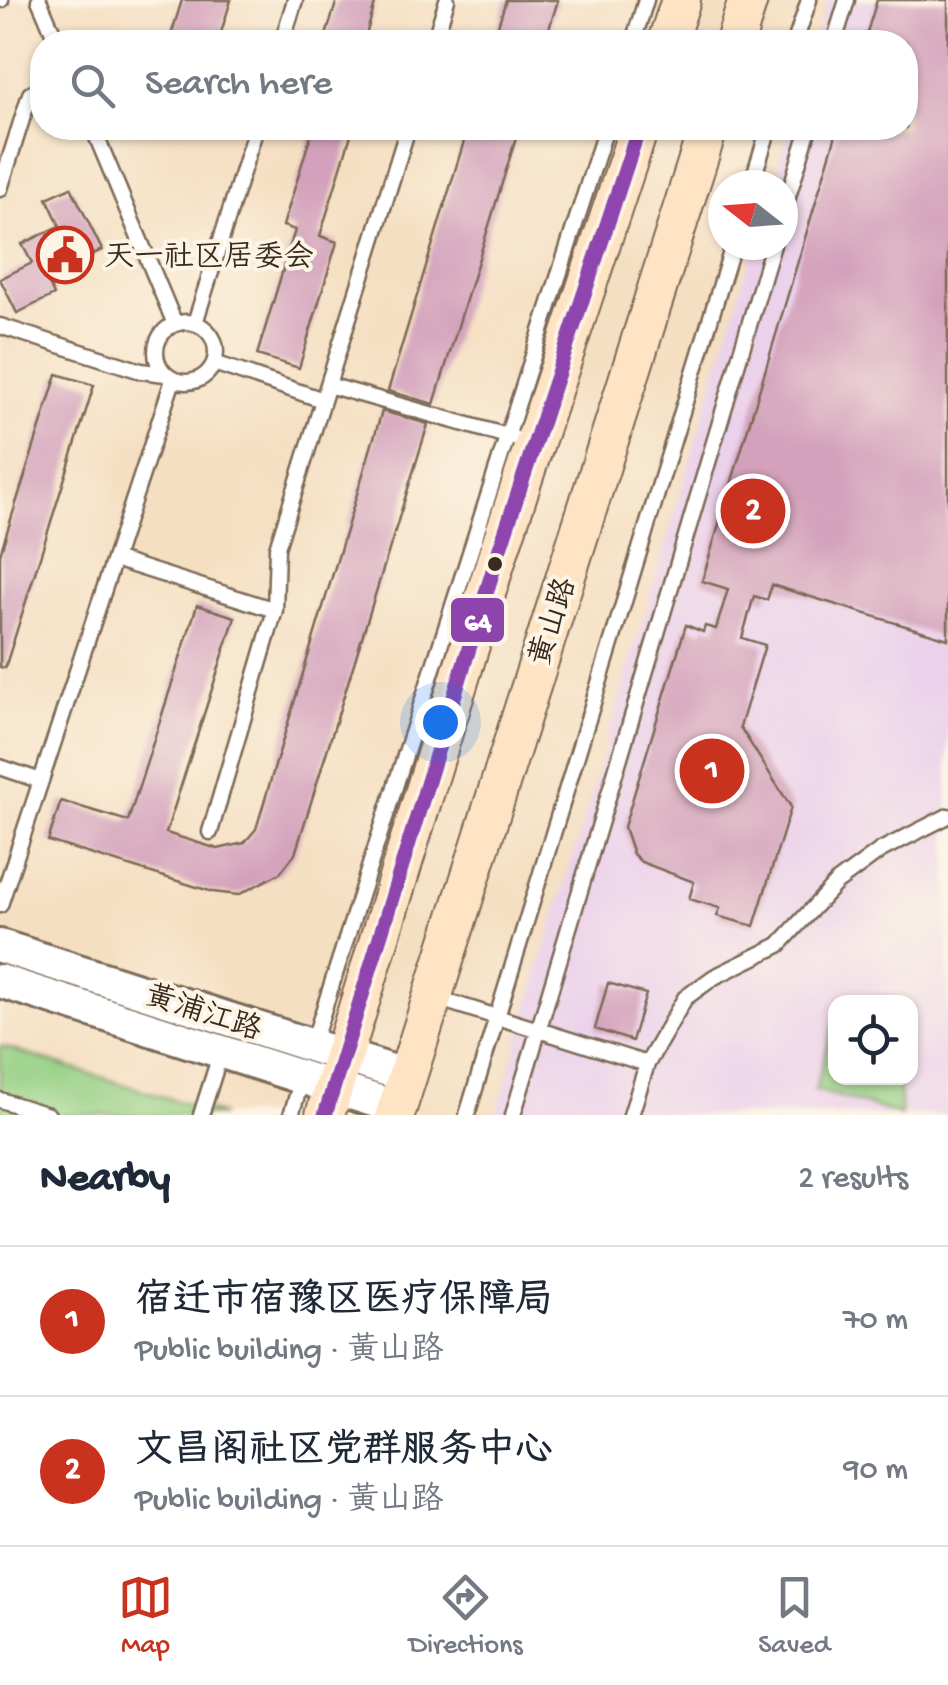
<!DOCTYPE html>
<meta charset="utf-8">
<style>
body{margin:0;font-family:"Gochi Hand","LXGW WenKai TC",sans-serif;background:#f2f2f3;color:#1f2937}
.controls{position:absolute;right:30px;bottom:30px;display:grid;overflow:hidden;border-radius:20px;box-shadow:0 2px 8px #0004}
.controls button{width:90px;height:90px;display:grid;place-items:center;padding:0;border:0;border-bottom:2px solid #e0e1e3;background:#fff;color:#1f2937;font:50px sans-serif}
.compass{position:absolute;left:708px;top:170px;width:90px;height:90px;border-radius:50%;background:#fff;box-shadow:0 2px 8px #0004;rotate:287deg}
.you{position:absolute;left:440px;top:722px;width:35px;height:35px;margin:-25px;border:8px solid #fff;border-radius:50%;background:#1a73e8;box-shadow:0 0 0 15px #1a73e833}
.badge{display:grid;place-items:center;width:65px;height:65px;border-radius:50%;background:#c8321e;color:#fff;font-size:32px;font-weight:700}
.pin{position:absolute;translate:-50% -50%;border:5px solid #fff;box-shadow:0 2px 10px #0006}
.list{margin:0;padding:0;list-style:none}
h2{display:flex;justify-content:space-between;align-items:center;height:130px;margin:0;padding:0 40px;font-size:42px}
h2 small{font-size:32px;font-weight:400;color:#747a83}
.list li{display:grid;grid-template-columns:65px 1fr auto;gap:30px;align-items:center;box-sizing:border-box;height:150px;padding:0 40px;border-top:2px solid #e0e1e3}
.list b{display:block;font-size:38px;white-space:nowrap}
.list p{margin:0;font-size:32px;white-space:nowrap;color:#747a83}
.list em{font-size:32px;font-style:normal;color:#747a83}
.icon{flex:none;width:55px;height:55px;fill:none;stroke:currentColor;stroke-width:2;stroke-linecap:round;stroke-linejoin:round}
.map{position:relative;flex:none;width:948px;height:1115px;overflow:hidden}
.search{position:absolute;background:#fff;box-shadow:0 2px 8px #0004;left:30px;right:30px;top:30px;height:110px;display:flex;align-items:center;gap:25px;box-sizing:border-box;padding:0 35px;border-radius:40px;color:#747a83;font-size:38px}
.sheet{height:430px;background:#fff}
nav{display:flex;justify-content:space-around;align-items:center;box-sizing:border-box;height:140px;border-top:2px solid #e0e1e3;background:#fff;font-size:28px;color:#747a83}
nav a{display:grid;justify-items:center;gap:5px}
nav .on{color:#c8321e}
.map>svg:first-child{display:block}
.built{fill:#ebd1eb;fill-rule:evenodd}
.green{fill:#95d084;stroke:#687d51;stroke-width:2.5}
.building{fill:#d3a1bb}
.lines{fill:none;stroke-linecap:round;stroke-linejoin:round}
.service-casing{stroke:#7c6957;stroke-width:19}
.tertiary-casing{stroke:#7c6957;stroke-width:38}
.secondary-casing{stroke:#7c6957;stroke-width:42}
.service{stroke:#fff;stroke-width:14}
.tertiary{stroke:#fff;stroke-width:32}
.secondary{stroke:#fee4c5;stroke-width:38}
.bus-1-casing{stroke:#fcf5e5;stroke-width:22}
.bus-1{stroke:#8e44ad;stroke-width:15}
.bus-dot{fill:#3b2a1e;stroke:#fcf5e5;stroke-width:4}
.labels{text-anchor:middle;stroke-width:8;stroke-linejoin:round;paint-order:stroke}
.poi-label{font-size:30px;fill:#3b2a1e;stroke:#fcf5e5;text-anchor:start}
.street-label{font-size:30px;fill:#3b2a1e;stroke:#fcf5e5}
.line-badge{stroke:#fcf5e5;stroke-width:4}
.badge-label{font-size:28px;text-anchor:middle;font-weight:bold;fill:#fff}
</style>
<div class="map">
<svg width="948" height="1115" viewBox="0 0 948 1115">
<rect width="100%" height="100%" fill="#fcf5e5"/>
<filter id="ink" filterUnits="userSpaceOnUse"><feTurbulence type="fractalNoise" baseFrequency=".01" numOctaves="2"/><feDisplacementMap in="SourceGraphic" scale="20" xChannelSelector="R" yChannelSelector="G"/><feConvolveMatrix kernelMatrix="1 2 1 2 8 2 1 2 1" color-interpolation-filters="sRGB"/></filter>
<filter id="wash" filterUnits="userSpaceOnUse"><feTurbulence type="fractalNoise" baseFrequency=".0048" numOctaves="4" result="noise"/><feDisplacementMap in="SourceGraphic" scale="40" xChannelSelector="R" yChannelSelector="G"/><feGaussianBlur stdDeviation="2.25" result="paint"/><feColorMatrix in="noise" values="0 0 0 0 0 0 0 0 0 0 0 0 0 0 0 0 0 1.4 0 .05"/><feComposite in="paint" operator="in"/></filter>
<g filter="url(#wash)">
<rect width="100%" height="100%" fill="#f5dfc2"/>
<!-- built -->
<path class="built" d="M827 0H948V1115H496L754 245H783V185H772L789 128H906V42H814ZM836 1002H910V1078H836Z"/>
<!-- green -->
<path class="green" d="M835 1021 836 1078H898L901 1115 815 1090Z
M0 1046 222 1115H0Z"/>
<g id="blocks">
<!-- building -->
<path class="building" d="M182 0H231L218 42H169Z
M337 0H376L364 42H324Z
M506 0H558L545 42H493Z
M877 0H948V639L772 585 767 600 754 596 742 638 765 645 740 727 791 807 754 926 717 916 720 908 689 899 694 882 641 862 633 854 624 827 686 625 703 632 705 626 716 629 728 589 702 581 838 128H906V42H864Z
M313 128H353L320 236 337 242 299 368 257 355 295 230 283 226Z
M468 128H519L434 404 388 391Z
M71 187 102 250 46 277 54 295 17 313 0 279 32 263 22 244 60 226 47 198Z
M57 374 94 385 5 668 0 667V554Z
M382 411 428 424 295 854 280 873 238 895 213 892 48 841 61 801 128 821 197 605 235 617 166 833 218 849 244 843 256 829Z
M608 983 646 994 632 1041 595 1029Z"/>
</g>
</g>
<g filter="url(#ink)">
<use href="#blocks" fill-opacity="0" stroke="#7c6957" stroke-width="2.5"/>
<g class="lines">
<!-- service casing -->
<g class="service-casing">
<path id="service" d="M0 0H1
M39 0 57 42
M282 42 295 0
M434 42 447 0
M633 42 646 0
M795 42 809 0
M834 42 847 0
M93 128 175 324
M751 185 769 128
M0 189 30 94 42 88
M783 213 809 128
M156 352a30 30 0 1 1 60 0a30 30 0 1 1-60 0Z
M195 323 256 128
M0 326 141 371 165 374
M214 363 323 400
M328 385 514 438
M114 559 275 610
M0 767 41 781
M210 832 275 610 277 548 408 128
M0 905 173 380
M433 997 647 1064
M312 1046 606 128
M0 1100 48 1115
M201 1115 222 1049
M291 1115 303 1076
M467 1115 733 245
M513 1115 773 245
M631 1115 647 1064 685 998 714 977 779 945 836 883 881 850 948 816"/>
</g>
<!-- tertiary casing -->
<g class="tertiary-casing">
<path id="tertiary" d="M0 946 407 1076
M0 981 398 1108"/>
</g>
<!-- secondary casing -->
<g class="secondary-casing">
<path id="secondary" d="M667 42 681 0
M735 42 748 0
M325 1115 500 548 639 128
M395 1115 708 128"/>
</g>
<!-- service -->
<use href="#service" class="service"/>
<!-- tertiary -->
<use href="#tertiary" class="tertiary"/>
<!-- secondary -->
<use href="#secondary" class="secondary"/>
<!-- bus-1 casing -->
<g class="bus-1-casing">
<path id="bus-1" d="M325 1115 500 548 639 128"/>
</g>
<!-- bus-1 -->
<use href="#bus-1" class="bus-1"/>
</g>
</g>
<!-- icons -->
<defs>
<g id="civic-ring" transform="scale(2.875)"><circle r="9.5" fill="#fcf5e5" stroke="#c8321e" stroke-width="1.5"/><path d="M-.6-6.5H3V-4.5H.6V-3L4-1V1h2V6H-6V1h2V-1L-.6-3ZM-1.2 2.5V6h2.4V2.5Z" fill="#c8321e"/></g>
</defs>
<g fill-rule="evenodd">
<use href="#civic-ring" x="65" y="255"/>
</g>
<!-- markers -->
<circle class="bus-dot" cx="495" cy="564" r="9"/>
<g class="labels">
<!-- poi labels -->
<g class="poi-label">
<text x="104" y="265">天一社区居委会</text>
</g>
<!-- street labels -->
<g class="street-label">
<text transform="translate(551 621) rotate(-72)" y="10">黄山路</text>
<text transform="translate(204 1011) rotate(18)" y="10">黄浦江路</text>
</g>
</g>
<rect class="line-badge" x="449" y="596" width="57" height="48" rx="10" fill="#8e44ad"/>
<g class="badge-label">
<text x="478" y="630">64</text>
</g>
</svg>
<div class="controls">
<button><svg class="icon" aria-label="locate" viewBox="0 0 24 24"><circle cx="12" cy="12" r="6"/><path d="M12 2v4M12 18v4M2 12h4M18 12h4"/></svg></button>
</div>
<svg class="compass" viewBox="-18 -18 36 36"><path d="M0-13l5 13h-10z" fill="#e53935"/><path d="M0 13l5-13h-10z" fill="#747a83"/></svg>
<div class="you"></div>
<div class="pin badge" style="left:712px;top:771px">1</div>
<div class="pin badge" style="left:753px;top:511px">2</div>
<div class="search"><svg class="icon" aria-label="search" viewBox="0 0 24 24"><circle cx="10" cy="10" r="6"/><path d="M15 15l6 6"/></svg>Search here</div>
</div>
<section class="sheet">
<h2>Nearby<small>2 results</small></h2>
<ul class="list">
<li><span class="badge">1</span><div><b>宿迁市宿豫区医疗保障局</b><p>Public building · 黄山路</p></div><em>70 m</em></li>
<li><span class="badge">2</span><div><b>文昌阁社区党群服务中心</b><p>Public building · 黄山路</p></div><em>90 m</em></li>
</ul>
</section>
<nav>
<a class="on"><svg class="icon" aria-label="map" viewBox="0 0 24 24"><path d="M3 6l6-2 6 2 6-2v14l-6 2-6-2-6 2zM9 4v14M15 6v14"/></svg>Map</a>
<a><svg class="icon" aria-label="directions" viewBox="0 0 24 24"><path d="M12 3l9 9-9 9-9-9zM9 14v-3h6M13 9l2 2-2 2"/></svg>Directions</a>
<a><svg class="icon" aria-label="saved" viewBox="0 0 24 24"><path d="M7 4h10v16l-5-4-5 4z"/></svg>Saved</a>
</nav>
